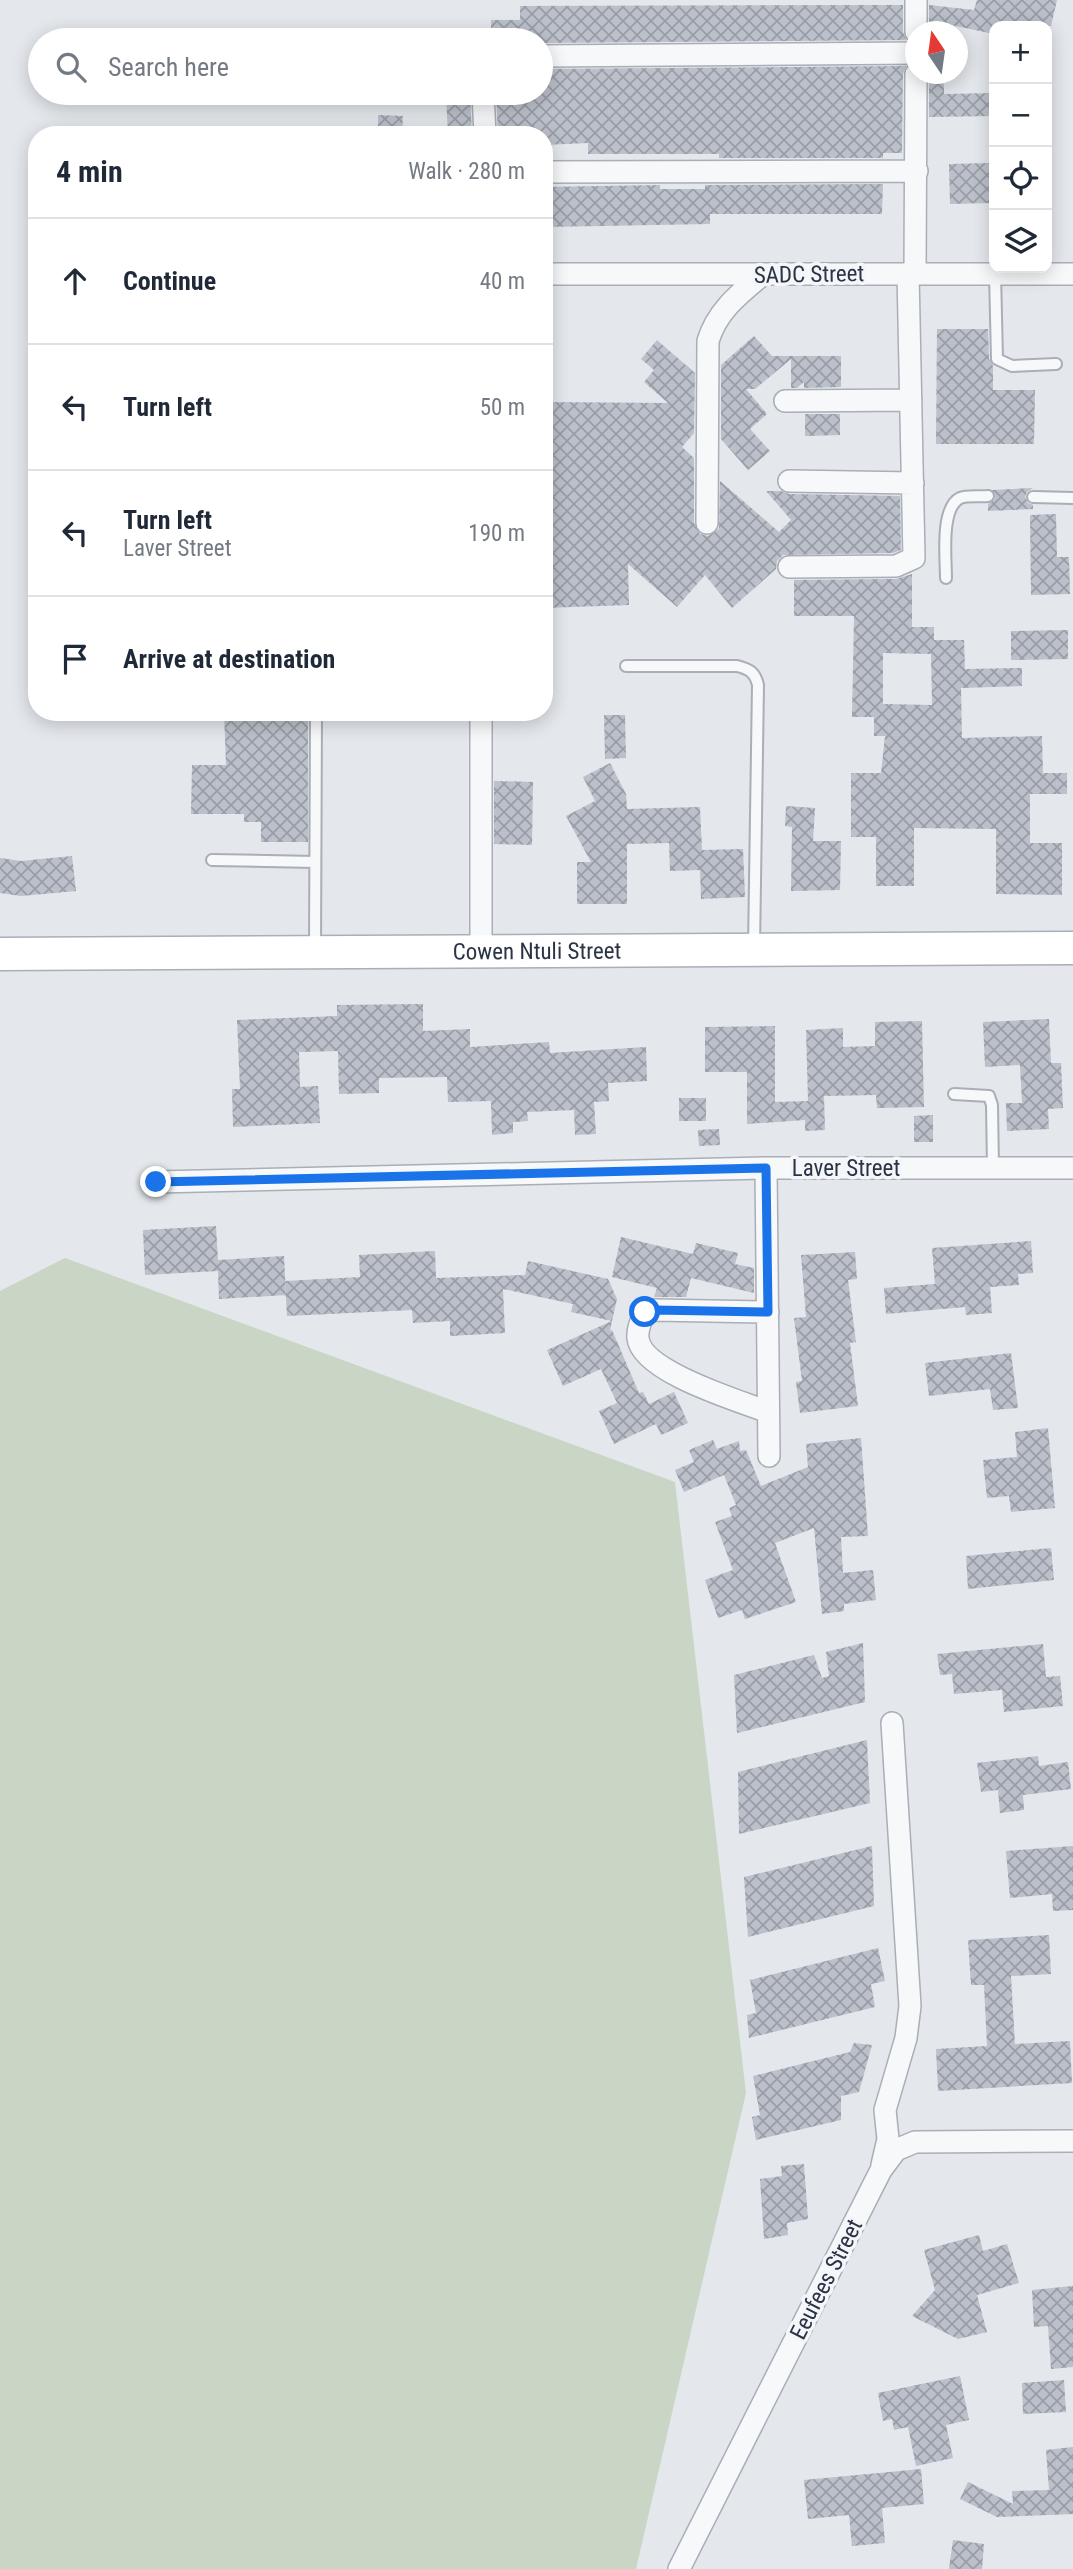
<!DOCTYPE html>
<meta charset="utf-8">
<style>
body{margin:0;font-family:"Roboto Condensed",sans-serif;background:#f6f6f7;color:#1f2937}
.controls{position:absolute;right:21px;top:21px;display:grid;overflow:hidden;border-radius:14px;box-shadow:0 4px 18px #0003}
.controls button{width:63px;height:63px;display:grid;place-items:center;padding:0;border:0;border-bottom:2px solid #e0e1e3;background:#fff;color:#1f2937;font:35px sans-serif}
.compass{position:absolute;left:905px;top:21px;width:63px;height:63px;border-radius:50%;background:#fff;box-shadow:0 4px 18px #0003;rotate:347deg}
.stop{position:absolute;width:21px;height:21px;margin:-16px;border:5px solid #1a73e8;border-radius:50%;background:#fff}
.stop.end{background:#1a73e8;border-color:#fff;box-shadow:0 2px 7px #0008}
.list{margin:0;padding:0;list-style:none}
h2{display:flex;justify-content:space-between;align-items:center;height:91px;margin:0;padding:0 28px;font-size:30px}
h2 small{font-size:23px;font-weight:400;color:#747a83}
.list li{display:grid;grid-template-columns:46px 1fr auto;gap:21px;align-items:center;box-sizing:border-box;height:126px;padding:0 28px;border-top:2px solid #e0e1e3}
.list b{display:block;font-size:26px;white-space:nowrap}
.list p{margin:0;font-size:23px;white-space:nowrap;color:#747a83}
.list em{font-size:23px;font-style:normal;color:#747a83}
.icon{flex:none;width:38px;height:38px;fill:none;stroke:currentColor;stroke-width:2;stroke-linecap:round;stroke-linejoin:round}
.map{position:relative;flex:none;width:1073px;height:2569px;overflow:hidden}
.search{position:absolute;background:#fff;box-shadow:0 4px 18px #0003;left:28px;top:28px;width:525px;height:77px;display:flex;align-items:center;gap:18px;box-sizing:border-box;padding:0 24px;border-radius:38px;color:#747a83;font-size:26px}
.panel{position:absolute;background:#fff;box-shadow:0 4px 18px #0003;left:28px;top:126px;width:525px;height:595px;border-radius:28px}
.map>svg:first-child{display:block}
.grass{fill:#c9d6c5}
.building{fill:url(#building-cross-hatch);fill-rule:evenodd}
.lines{fill:none;stroke-linecap:round;stroke-linejoin:round}
.lane-casing{stroke:#a9aeb7;stroke-width:14}
.street-casing{stroke:#a9aeb7;stroke-width:24}
.secondary-casing{stroke:#a9aeb7;stroke-width:35}
.lane{stroke:#f7f8fa;stroke-width:10}
.street{stroke:#f7f8fa;stroke-width:21}
.secondary{stroke:#fff;stroke-width:32}
.route{stroke:#1a73e8;stroke-width:9}
.labels{text-anchor:middle;stroke-width:7;stroke-linejoin:round;paint-order:stroke}
.street-label{font-size:23px;fill:#2b3445;stroke:#f4f6f9}
</style>
<div class="map">
<svg width="1073" height="2569" viewBox="0 0 1073 2569">
<defs>
<pattern id="building-cross-hatch" width="8" height="8" patternUnits="userSpaceOnUse" patternTransform="scale(1.75)"><rect width="8" height="8" fill="#bbc0ca"/><path d="M0 0l8 8M0 8l8-8" fill="none" stroke="#989da6"/></pattern>
</defs>
<rect width="100%" height="100%" fill="#e4e7ec"/>
<!-- grass -->
<path class="grass" d="M65 1258 675 1482 746 2093 636 2569H0V1291Z"/>
<!-- building -->
<path class="building" d="M977 0H1057L1051 26H994V34L951 25 950 32H929V5L974 10Z
M903 5V32L906 40 541 43V40H491V20H520V6Z
M906 66 903 74 902 153H883V158H719V154H588V143L544 145V135H498L496 93H541V69Z
M929 74H944V94L994 93V116L929 117Z
M446 93H470L472 135H448Z
M378 115 403 116 402 135H378Z
M989 163 990 203 950 204 949 164Z
M883 184 882 214H710V224L544 227V187L660 185V189H705V185Z
M937 329H988L989 359 993 366V390H1035L1034 444H936Z
M754 336 772 356H841V387L804 388V382L797 388H791V359L755 389H746L767 414 750 429 770 451 748 470 721 439V365Z
M657 340 695 373 694 433 682 447 694 458V523L700 534 708 536 719 529 720 481 779 532 791 520 766 491H781L789 494 900 496 901 550 893 553 783 555 777 561 776 569 732 608 705 575 677 607 628 564 629 605 544 608V402L668 403 644 382 654 370 641 359Z
M805 414H840V435L805 436Z
M1033 488 1027 492 1025 497 1028 503 1033 505V509L988 511V504L995 499 992 490Z
M1056 514 1057 557H1069L1070 594 1031 595 1030 515Z
M912 574V627H934V640H964L965 669 1022 668V686L961 688 962 738 1042 736 1043 773H1067V794H1030V843H1062V895L996 894V829L914 828V886H876V837H851V773H881L885 736H874V717H852L854 616H794V580L896 579ZM883 653 931 654 932 705 883 704Z
M1068 630V659L1011 660V631Z
M224 712H308V842H261V822H244V814H191L192 765H226Z
M604 715H625L626 758 605 759Z
M610 763 626 794 627 809 700 807 702 850 743 849 745 897 701 899 700 870 670 871 669 843 627 844V904H577V862H591L566 816 595 801 583 777Z
M494 781 533 782 532 845 494 844Z
M786 806 815 808 813 841H841L840 890 791 891 792 827 785 826Z
M72 856 76 891 21 896 0 893V858L21 861Z
M423 1004V1031L470 1029V1047L549 1042 550 1053 646 1047 647 1081 608 1083 609 1101 594 1102 596 1134 575 1135 574 1110 527 1112 528 1121 513 1122V1133L492 1135 491 1101 448 1102 447 1077 379 1078V1093L339 1094 338 1051 299 1052 300 1087 318 1086 320 1123 233 1127 232 1089H240L237 1020 337 1016V1005Z
M1049 1019 1051 1063H1061L1063 1108 1048 1109 1049 1129 1007 1131 1006 1103H1022L1020 1065 985 1067 983 1022Z
M922 1021 924 1107 877 1108 876 1095 824 1096 825 1130 805 1131V1120L747 1124V1072H705V1027L775 1026V1102L808 1101 806 1030 843 1028V1047L875 1046V1022Z
M679 1098H706V1121H679Z
M933 1115V1142H914V1116Z
M719 1129 720 1145 699 1146 698 1130Z
M216 1226 218 1260 284 1256 286 1295 219 1299 218 1271 145 1275 143 1230Z
M621 1237 693 1254 696 1243 738 1253 735 1264 754 1268V1293L691 1278 686 1297H654L657 1288 612 1277Z
M1031 1241 1033 1273 1018 1274 1019 1285 990 1287 992 1313 966 1315 965 1307 886 1314 884 1288 935 1284 932 1248Z
M435 1251 436 1278 525 1275 528 1261 608 1279 617 1299 612 1321 571 1312 573 1304 503 1289 505 1333 450 1336V1321L413 1323 412 1310 287 1316 285 1281 360 1277 359 1255Z
M855 1252 857 1279 848 1280 856 1342 850 1343 858 1406 800 1413 796 1382 802 1381 794 1318 806 1317 801 1255Z
M612 1321 610 1331 612 1330 639 1393 643 1392 649 1404 674 1392 688 1423 661 1435 656 1424 614 1444 599 1411 617 1403 601 1369 563 1386 547 1350Z
M1011 1353 1018 1408 993 1410 990 1389 929 1396 925 1363Z
M1048 1428 1055 1508 1011 1512 1009 1496 987 1498 983 1460 1017 1457 1015 1432Z
M861 1438 868 1536 841 1537 843 1573 873 1570 876 1600 844 1604V1611L822 1614 814 1528 775 1543 796 1602 745 1619 742 1610 718 1618 705 1580 733 1570 715 1522 732 1516 729 1508 736 1505 724 1475 684 1492 675 1470 694 1462 689 1450 713 1440 717 1449 739 1441 740 1451 746 1450 761 1486 808 1467 806 1444Z
M1051 1548 1054 1580 968 1589 966 1556Z
M863 1643 865 1702 737 1733 734 1675 814 1655 822 1678 829 1676 826 1652Z
M1043 1644 1046 1677 1060 1676 1063 1706 1004 1712 1002 1690 954 1694 952 1674 940 1675 937 1654Z
M867 1740 870 1803 739 1834 738 1772Z
M1038 1756 1039 1766 1068 1762 1071 1789 1023 1795 1024 1810 1000 1813 998 1790 981 1792 977 1763Z
M872 1846 874 1906 748 1937 744 1877Z
M1073 1846V1910L1053 1911 1052 1894 1010 1898 1006 1851Z
M1049 1935 1051 1974 1011 1976 1015 2044 1070 2041 1072 2083 938 2091 936 2049 987 2046 984 1985H971L968 1940Z
M878 1948 885 1981 871 1984 875 2007 749 2038 747 2015 756 2013 750 1980Z
M854 2043 872 2045 859 2092 841 2096V2120L756 2140 752 2117 760 2115 753 2076 850 2052Z
M804 2164 808 2219 787 2223 788 2235 764 2239 760 2179 782 2176 781 2166Z
M979 2235 983 2251 1007 2244 1019 2283 977 2295 987 2332 958 2339 912 2316 935 2290 924 2250Z
M1073 2286V2367L1051 2369 1048 2326 1034 2327 1032 2290Z
M960 2376 969 2420 946 2425 953 2458 916 2466 908 2427 894 2430 892 2419 883 2421 878 2393Z
M1064 2380 1066 2412 1023 2414 1022 2383Z
M1073 2447V2514L997 2517 960 2499 968 2482 1013 2504 1012 2491 1049 2490 1046 2450Z
M921 2469 924 2504 882 2508 885 2543 852 2546 849 2515 808 2519 804 2480Z
M953 2540 984 2544 982 2569H949Z"/>
<g class="lines">
<!-- lane casing -->
<g class="lane-casing">
<path id="lane" d="M995 273 997 359 1012 366 1056 364
M1033 497 1073 498
M946 578C946 559 940 508 960 498 967 495 980 497 988 496
M626 666H737C749 669 755 672 758 685L754 947
M212 860 315 862
M315 951 316 712
M954 1094 989 1096 992 1105 993 1168"/>
</g>
<!-- street casing -->
<g class="street-casing">
<path id="street" d="M916 32V0
M541 56 916 53
M483 93 485 135
M544 172 917 171
M915 273 916 74
M544 274H1073
M785 401 911 400
M789 481 913 483
M707 523 708 341C717 311 739 294 762 275
M789 567 896 566 914 558 908 273
M481 712V951
M766 1168 769 1456
M156 1182 766 1168H1073
M768 1312 654 1310 645 1312C641 1320 637 1329 638 1338 641 1372 740 1401 768 1412
M882 2165 888 2139 885 2110 906 2038 910 2006 892 1723
M679 2569 881 2170 896 2150 915 2142 1073 2141"/>
</g>
<!-- secondary casing -->
<g class="secondary-casing">
<g id="secondary">
<path id="s1" d="M0 954 1073 948"/>
</g>
</g>
<!-- lane -->
<use href="#lane" class="lane"/>
<!-- street -->
<use href="#street" class="street"/>
<!-- secondary -->
<use href="#secondary" class="secondary"/>
</g>
<g class="lines">
<!-- route -->
<path class="route" d="M156 1182 766 1168 768 1312 654 1310 645 1312"/>
</g>
<g class="labels">
<!-- street labels -->
<g class="street-label">
<text transform="translate(809 274) rotate(-1)" y="8">SADC Street</text>
<text dy="8" stroke="none"><textPath href="#s1" startOffset="537">Cowen Ntuli Street</textPath></text>
<text x="846" y="1176">Laver Street</text>
<text transform="translate(826 2279) rotate(-63)" y="8">Eeufees Street</text>
</g>
</g>
</svg>
<div class="controls">
<button>+</button>
<button>−</button>
<button><svg class="icon" aria-label="locate" viewBox="0 0 24 24"><circle cx="12" cy="12" r="6"/><path d="M12 2v4M12 18v4M2 12h4M18 12h4"/></svg></button>
<button><svg class="icon" aria-label="layers" viewBox="0 0 24 24"><path d="M12 4l9 5-9 5-9-5zM3 14l9 5 9-5"/></svg></button>
</div>
<svg class="compass" viewBox="-18 -18 36 36"><path d="M0-13l5 13h-10z" fill="#e53935"/><path d="M0 13l5-13h-10z" fill="#747a83"/></svg>
<div class="stop" style="left:645px;top:1312px"></div>
<div class="stop end" style="left:156px;top:1182px"></div>
<div class="search"><svg class="icon" aria-label="search" viewBox="0 0 24 24"><circle cx="10" cy="10" r="6"/><path d="M15 15l6 6"/></svg>Search here</div>
<section class="panel">
<h2>4 min<small>Walk · 280 m</small></h2>
<ul class="list">
<li><svg class="icon" aria-label="ahead" viewBox="0 0 24 24"><path d="M12 20V5M6 11l6-6 6 6"/></svg><div><b>Continue</b></div><em>40 m</em></li>
<li><svg class="icon" aria-label="left" viewBox="0 0 24 24"><path d="M17 20v-9H6M10 6l-5 5 5 5"/></svg><div><b>Turn left</b></div><em>50 m</em></li>
<li><svg class="icon" aria-label="left" viewBox="0 0 24 24"><path d="M17 20v-9H6M10 6l-5 5 5 5"/></svg><div><b>Turn left</b><p>Laver Street</p></div><em>190 m</em></li>
<li><svg class="icon" aria-label="arrive" viewBox="0 0 24 24"><path d="M6 21V4h12l-3 4 3 4H6"/></svg><div><b>Arrive at destination</b></div></li>
</ul>
</section>
</div>
